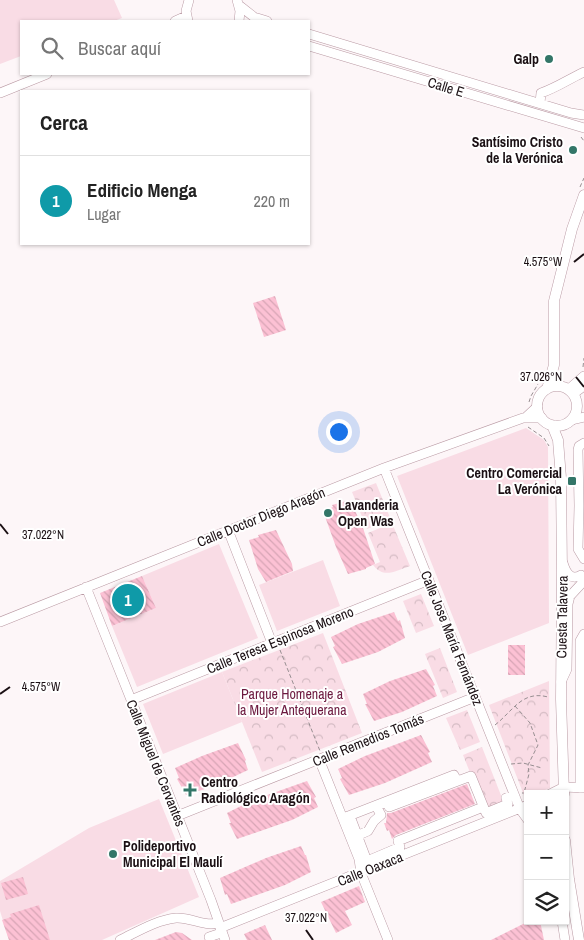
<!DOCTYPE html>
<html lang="es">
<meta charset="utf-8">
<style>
body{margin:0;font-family:"Archivo Narrow",sans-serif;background:#f6f6f6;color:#222}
.controls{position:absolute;right:15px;bottom:15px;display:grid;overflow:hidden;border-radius:0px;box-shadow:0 1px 4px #0004}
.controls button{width:45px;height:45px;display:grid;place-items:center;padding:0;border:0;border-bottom:1px solid #e0e0e0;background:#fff;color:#222;font:25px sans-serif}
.you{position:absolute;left:338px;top:431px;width:18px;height:18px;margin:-12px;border:4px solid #fff;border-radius:50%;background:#1a73e8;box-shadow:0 0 0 8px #1a73e833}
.badge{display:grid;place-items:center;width:32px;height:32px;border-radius:50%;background:#337668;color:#fff;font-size:16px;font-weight:700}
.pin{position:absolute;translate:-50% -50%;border:2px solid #fff;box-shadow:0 1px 5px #0006}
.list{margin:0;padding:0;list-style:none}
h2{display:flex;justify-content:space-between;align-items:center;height:65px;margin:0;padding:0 20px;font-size:21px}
h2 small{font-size:16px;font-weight:400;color:#767676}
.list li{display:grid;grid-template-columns:32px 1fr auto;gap:15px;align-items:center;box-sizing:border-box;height:90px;padding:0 20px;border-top:1px solid #e0e0e0}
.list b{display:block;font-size:19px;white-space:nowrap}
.list p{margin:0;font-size:16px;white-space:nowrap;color:#767676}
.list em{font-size:16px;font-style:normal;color:#767676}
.icon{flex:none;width:28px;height:28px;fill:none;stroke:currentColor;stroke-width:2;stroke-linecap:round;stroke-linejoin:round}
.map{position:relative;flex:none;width:584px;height:940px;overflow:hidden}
.search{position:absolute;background:#fff;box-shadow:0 1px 4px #0004;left:20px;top:20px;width:290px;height:55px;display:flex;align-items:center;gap:12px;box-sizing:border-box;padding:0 18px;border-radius:0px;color:#767676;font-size:19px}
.panel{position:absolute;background:#fff;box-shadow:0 1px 4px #0004;left:20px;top:90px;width:290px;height:155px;border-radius:0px}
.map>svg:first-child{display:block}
.grass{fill:#f9dce5}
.park{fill:url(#park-crowns)}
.building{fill:url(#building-back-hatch)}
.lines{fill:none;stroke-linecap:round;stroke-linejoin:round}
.minor-casing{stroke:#ba9aa4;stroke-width:10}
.major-casing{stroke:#ba9aa4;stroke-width:11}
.path{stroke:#978e91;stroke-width:1;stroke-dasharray:4 2.5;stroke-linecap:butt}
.minor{stroke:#fff;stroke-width:9}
.major{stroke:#fff;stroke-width:10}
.ticks{fill:none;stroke:#1b1014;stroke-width:2}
.poi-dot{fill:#337668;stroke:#fff;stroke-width:2}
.labels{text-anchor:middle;stroke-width:4;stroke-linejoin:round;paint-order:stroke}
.poi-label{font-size:14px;font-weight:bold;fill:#1b1014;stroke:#fff;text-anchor:end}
.street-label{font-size:14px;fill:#1b1014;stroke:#fff}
.park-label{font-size:14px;fill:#6c193f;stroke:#fff}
.ticks-label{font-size:12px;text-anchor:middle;fill:#1b1014;stroke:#fff;stroke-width:4;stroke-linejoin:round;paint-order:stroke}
</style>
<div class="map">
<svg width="584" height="940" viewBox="0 0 584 940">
<defs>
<pattern id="park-crowns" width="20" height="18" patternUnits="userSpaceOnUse" patternTransform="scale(1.25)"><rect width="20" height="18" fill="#f9dce5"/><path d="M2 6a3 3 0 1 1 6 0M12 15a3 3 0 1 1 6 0" fill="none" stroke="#d5bcc4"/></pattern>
<pattern id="building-back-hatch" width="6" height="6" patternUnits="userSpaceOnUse" patternTransform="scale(1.25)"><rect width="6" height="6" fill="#fcc1d4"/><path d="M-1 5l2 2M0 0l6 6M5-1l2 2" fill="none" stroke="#d7a5b5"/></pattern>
</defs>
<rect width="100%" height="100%" fill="#fdf6f8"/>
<!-- grass -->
<path class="grass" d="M0 0H114L122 18 114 21H21V56L0 64Z
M526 428 544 440 548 447 549 623 468 655 397 476Z
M219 544 258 638 137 687 112 626 156 608 142 576Z
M323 560 340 606 277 631 259 585Z
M222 672 242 722 163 754 143 704Z
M159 799 199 897 102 940H9L0 911V881L89 828Z"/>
<!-- park -->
<path class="park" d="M376 483 391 520 367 529 352 492Z
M392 523 410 566C395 571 384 579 373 565L380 562 368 533Z
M421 594 434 626 416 633 403 601Z
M323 633 362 733 262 772 222 672Z
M440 648 457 692 443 698 425 654Z
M549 681 550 788 535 794H528V797L525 798 489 705Z
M467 710 480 742 460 750 446 718Z
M482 747 504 803 485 810 463 755Z"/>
<!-- building -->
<path class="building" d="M275 296 286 330 264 337 253 303Z
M350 500 363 528 375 564 366 568V569L348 574 336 547 323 511 333 507 332 505Z
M276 530 292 564 293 571 266 582 258 569 249 540 259 537 258 535Z
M142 576 156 608 112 626 100 593Z
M394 612 398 621 400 620 405 638 378 652 342 664 333 647 335 646 331 637 358 624Z
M508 645H525V675H508Z
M426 669 435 685 433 686 437 696 402 712 374 721 365 704H367L363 694 390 681Z
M421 735 430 752 428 753 432 762 385 783 349 795 340 779 342 778 338 769 365 756Z
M238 743 246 760 245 761 248 770 214 786 186 795 177 779 179 778 175 768 202 756Z
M307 781 316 797 314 798 318 807 292 820 237 839 229 823H231L227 813 253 800Z
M467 784 475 804 396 835 392 839 389 830 387 831 384 823H386L387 813H391Z
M301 846 305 855H306L311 872 285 885 231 904 227 894 225 895 220 878 266 858Z
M23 877 28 894 6 900 1 883Z
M359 886 365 902 345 911 352 925 336 933 321 902Z
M39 905 50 940H9L2 920 11 917 10 914Z
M529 921H540L544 940H491Z
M265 925 272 940H247L244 934Z
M176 932 182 933 192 940H155Z"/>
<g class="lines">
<!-- minor casing -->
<g class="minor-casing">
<path id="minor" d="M237 0 240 11 239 21
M240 6 254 17 267 21
M175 21 186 16
M188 21 186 11 189 0
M309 34 571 113 584 115
M309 46 584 128
M0 93 47 74
M540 103 541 93C556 88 569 79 584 72
M569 389 584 376
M573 394 584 386
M525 418 538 406
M572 420 584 417
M584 443 579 446 578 450 579 506 578 549 584 559
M384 468 520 809 528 820
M228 530 272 643
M563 563C566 573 571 581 581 575
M86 587 211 900 225 940
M0 622 384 468 523 418H542
M561 682 567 669 568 604 570 596 584 581
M131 700 429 580
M319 759 359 859 361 873 388 940
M580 788V641L584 634
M550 794 564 787 584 788
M177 816 475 697
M350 816 367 861 400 847 398 841 483 807
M346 817 454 775 457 781
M354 837 368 831 374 821 381 815 376 806 387 802 389 807 471 776 486 813 508 804 506 798 514 795
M562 921 565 940
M220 928 528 805
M209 937 221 933
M120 940C137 932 156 920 176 918 191 917 204 927 218 923"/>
</g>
<!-- major casing -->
<g class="major-casing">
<path id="major" d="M537 406a20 20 0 1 1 40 0a20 20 0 1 1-40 0Z
M547 389 554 365V301L572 229 584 195
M552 425 558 440 561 478 562 572 561 699 564 794
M565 840 569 879 579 940"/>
</g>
<!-- path -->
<path class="path" d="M581 137 584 141
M580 187 584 178
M583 367 584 358
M529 402 531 396 538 384
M528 427 544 438 549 446
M280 650 320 751
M515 706 530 723 538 745 528 765 529 774 524 793H522
M495 725C513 711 522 690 548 697
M511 764 523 763 542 768"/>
<!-- minor -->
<use href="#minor" class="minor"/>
<!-- major -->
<use href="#major" class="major"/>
</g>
<!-- ticks -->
<path class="ticks" d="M574 262 584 254M576 377 584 387M0 524 8 534M0 694 10 687M306 930 313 940"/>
<!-- markers -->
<g class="poi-dot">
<circle cx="549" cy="59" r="5"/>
<circle cx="573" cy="150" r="5"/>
<rect x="567" y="476" width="10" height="10" rx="2.5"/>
<circle cx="328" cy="513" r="5"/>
<path d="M187.5 782.5h5v5h5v5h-5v5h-5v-5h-5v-5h5z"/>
<circle cx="113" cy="854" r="5"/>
</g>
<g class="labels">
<!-- poi labels -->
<g class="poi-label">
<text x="539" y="64">Galp</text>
<text x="563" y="147">Santísimo Cristo<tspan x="563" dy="16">de la Verónica</tspan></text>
<text x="562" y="478">Centro Comercial<tspan x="562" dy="16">La Verónica</tspan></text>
<text x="338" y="510" text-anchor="start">Lavanderia<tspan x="338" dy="16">Open Was</tspan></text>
<text x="201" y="787" text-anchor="start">Centro<tspan x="201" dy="16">Radiológico Aragón</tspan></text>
<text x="123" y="851" text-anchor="start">Polideportivo<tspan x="123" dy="16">Municipal El Maulí</tspan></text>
</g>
<!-- street labels -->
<g class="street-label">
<text transform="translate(446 87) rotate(17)" y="5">Calle E</text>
<text transform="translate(261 517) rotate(-22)" y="5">Calle Doctor Diego Aragón</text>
<text transform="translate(562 617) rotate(-89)" y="5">Cuesta Talavera</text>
<text transform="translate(452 638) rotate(68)" y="5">Calle Jose María Fernández</text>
<text transform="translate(280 640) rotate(-22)" y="5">Calle Teresa Espinosa Moreno</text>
<text transform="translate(368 740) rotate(-22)" y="5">Calle Remedios Tomás</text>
<text transform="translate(156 763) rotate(68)" y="5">Calle Miguel de Cervantes</text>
<text transform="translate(370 869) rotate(-22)" y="5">Calle Oaxaca</text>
</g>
<!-- park labels -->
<g class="park-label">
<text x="292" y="699">Parque Homenaje a<tspan x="292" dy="16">la Mujer Antequerana</tspan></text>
</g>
</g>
<g class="ticks-label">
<text x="543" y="266">4.575°W</text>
<text x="541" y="381">37.026°N</text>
<text x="43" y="539">37.022°N</text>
<text x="41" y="691">4.575°W</text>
<text x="306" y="922">37.022°N</text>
</g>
</svg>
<div class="controls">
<button>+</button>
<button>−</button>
<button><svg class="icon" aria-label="layers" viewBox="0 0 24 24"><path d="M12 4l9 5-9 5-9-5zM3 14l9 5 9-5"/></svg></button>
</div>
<div class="you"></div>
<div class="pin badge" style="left:128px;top:600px;background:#0f9aa8">1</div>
<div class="search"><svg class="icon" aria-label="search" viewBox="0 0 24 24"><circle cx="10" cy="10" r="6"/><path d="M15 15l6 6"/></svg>Buscar aquí</div>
<section class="panel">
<h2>Cerca<small></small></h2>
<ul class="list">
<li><span class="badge" style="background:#0f9aa8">1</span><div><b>Edificio Menga</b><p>Lugar</p></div><em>220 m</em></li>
</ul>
</section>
</div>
